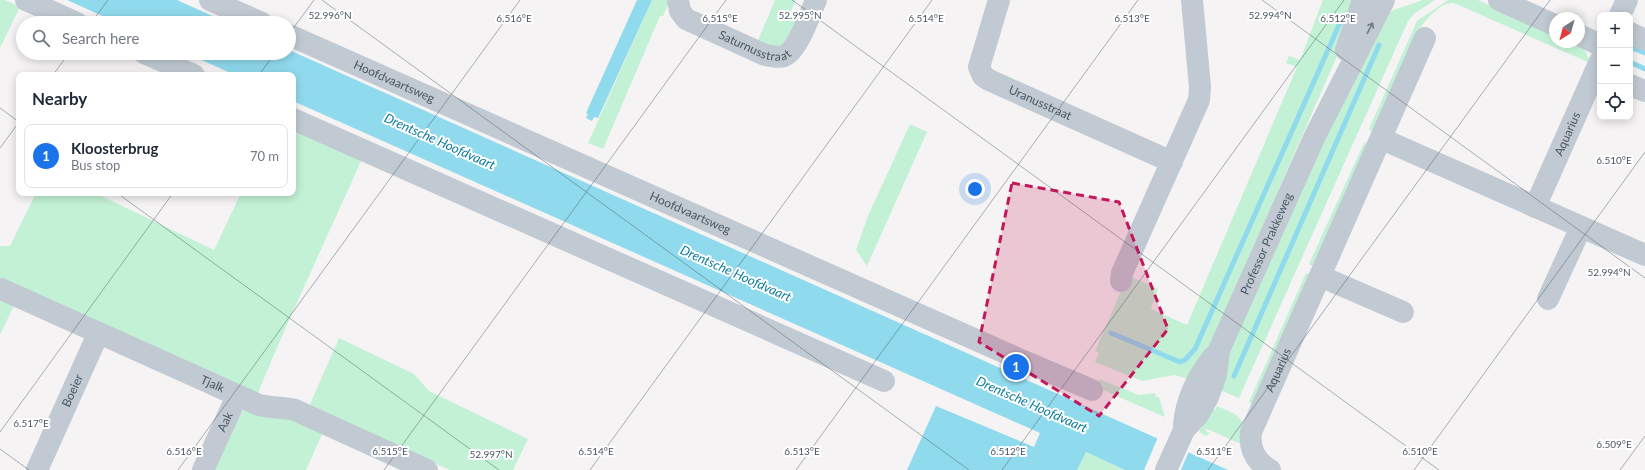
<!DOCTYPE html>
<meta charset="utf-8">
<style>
body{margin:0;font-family:Lato,sans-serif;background:#f2f2f3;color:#1f2937}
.controls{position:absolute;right:12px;top:12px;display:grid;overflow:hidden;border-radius:8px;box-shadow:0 2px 10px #0003}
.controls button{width:36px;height:36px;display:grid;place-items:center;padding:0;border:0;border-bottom:1px solid #e0e1e3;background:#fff;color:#1f2937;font:20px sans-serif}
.compass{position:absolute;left:1549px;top:12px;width:36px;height:36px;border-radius:50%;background:#fff;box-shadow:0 2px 10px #0003;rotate:216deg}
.you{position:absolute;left:975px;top:189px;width:14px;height:14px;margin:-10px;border:3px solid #fff;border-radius:50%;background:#1a73e8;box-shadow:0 0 0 6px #1a73e833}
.badge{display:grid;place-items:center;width:26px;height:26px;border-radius:50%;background:#1a73e8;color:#fff;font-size:13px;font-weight:700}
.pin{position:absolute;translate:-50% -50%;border:2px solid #fff;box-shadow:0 1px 4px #0006}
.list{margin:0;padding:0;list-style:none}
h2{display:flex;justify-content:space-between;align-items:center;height:52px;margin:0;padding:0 16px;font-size:17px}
h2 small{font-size:13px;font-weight:400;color:#747a83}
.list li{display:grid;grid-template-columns:26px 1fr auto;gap:12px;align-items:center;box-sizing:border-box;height:64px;margin:0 8px 8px;padding:0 8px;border:1px solid #e0e1e3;border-radius:8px}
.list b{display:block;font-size:15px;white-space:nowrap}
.list p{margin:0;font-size:13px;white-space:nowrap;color:#747a83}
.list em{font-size:13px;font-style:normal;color:#747a83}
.icon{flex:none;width:22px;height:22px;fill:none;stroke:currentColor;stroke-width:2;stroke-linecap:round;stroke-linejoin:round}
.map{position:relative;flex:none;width:1645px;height:470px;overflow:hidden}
.search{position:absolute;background:#fff;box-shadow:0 2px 10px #0003;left:16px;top:16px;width:280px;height:44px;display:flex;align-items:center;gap:10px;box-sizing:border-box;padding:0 14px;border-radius:22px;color:#747a83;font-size:15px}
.panel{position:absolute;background:#fff;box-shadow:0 2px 10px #0003;left:16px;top:72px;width:280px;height:124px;border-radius:8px}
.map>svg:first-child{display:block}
.green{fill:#c3f1d5}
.water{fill:#90daee}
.pier{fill:#f5f3f3}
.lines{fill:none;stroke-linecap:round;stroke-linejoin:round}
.stream{stroke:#90daee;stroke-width:5}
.minor{stroke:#c1cad2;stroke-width:22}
.oneway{stroke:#6e7983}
.marked{fill:#c2185b;fill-opacity:0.2;stroke:#c2185b;stroke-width:3;stroke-dasharray:8 5;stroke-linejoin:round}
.ticks{fill:none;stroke:#4a5661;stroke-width:1;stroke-opacity:0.45}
.labels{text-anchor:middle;stroke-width:4;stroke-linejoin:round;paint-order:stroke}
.street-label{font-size:12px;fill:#4a5661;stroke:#fff}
.water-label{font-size:13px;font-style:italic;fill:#0c7c9b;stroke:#fff}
.ticks-label{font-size:10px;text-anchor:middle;fill:#4a5661;stroke:#fff;stroke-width:4;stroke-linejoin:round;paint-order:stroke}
</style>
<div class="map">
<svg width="1645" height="470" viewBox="0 0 1645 470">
<rect width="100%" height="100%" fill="#f5f3f3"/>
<!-- green -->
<path class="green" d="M0 0H5L20 7 0 48Z
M652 0H670L663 16H660L603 149 588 143Z
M775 0H796L789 15 799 21 781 47 757 43Z
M1323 0H1356L1348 31 1208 351 1193 380 1174 375 1142 381 1095 362 1099 353 1095 351 1128 275 1158 289 1151 309 1187 325 1297 67 1286 63 1289 56 1300 60Z
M1423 0H1435L1415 13 1408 21 1239 398 1217 389 1229 353 1363 50 1388 12Z
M1448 0H1478L1555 34V42C1575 42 1584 42 1590 63L1454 3C1441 2 1427 18 1420 28L1374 135 1369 129 1417 21Z
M910 124 927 132 867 266 856 250 868 216Z
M293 128 362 159 285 329 256 397 21 290 0 335V246H10L36 193H95L214 250 241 193H293Z
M1368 142 1314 267 1309 264 1364 143Z
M1306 273 1312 275 1254 405 1249 402Z
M339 338 414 374 429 391 528 439 513 470H450L308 409Z
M1099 379 1139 395 1155 393 1156 397H1159L1165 417 1096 387Z
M1217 406 1235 414 1247 426 1241 444 1207 429 1205 431 1210 433 1206 436 1199 432 1213 409 1215 410Z
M244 410 281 414 323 432 306 470H214L235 421Z
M1086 452 1125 470H1077Z"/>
<!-- water -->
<path class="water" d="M67 0H177L228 23H118Z
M637 0H652L598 118 594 117 592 121 586 118 588 114 586 113Z
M289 50 1228 470H1125L1086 452 1077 470H907L936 406 1034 447 1040 433 293 101V75H235L186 53H289Z"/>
<!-- pier -->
<path class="pier" d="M1158 437 1189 451 1181 470H1144Z"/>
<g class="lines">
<!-- stream -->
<path class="stream" d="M1630 47 1645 53
M1630 62 1645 69
M1111 333 1180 362 1185 360 1195 349 1340 23
M1234 376 1379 45"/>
<!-- minor -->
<g class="minor">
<path d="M26 0 77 23"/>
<path d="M210 0 262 23"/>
<path id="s1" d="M678 0 680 11 686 19 765 55C771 56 778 58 784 56 798 50 810 14 816 0"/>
<path id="s2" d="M999 0 979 67 983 76 989 80 1172 162"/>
<path d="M1499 0 1555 25"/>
<path d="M1620 15 1627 0"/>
<path d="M1630 33 1645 40"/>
<path id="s3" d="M289 35 1019 359 1092 390"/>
<path d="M1579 35 1600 45"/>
<path d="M1346 50 1363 0"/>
<path d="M144 53 194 75"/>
<path d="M1630 85 1645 91"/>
<path d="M293 119 884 381"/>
<path d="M1382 139 1645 255"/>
<path id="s4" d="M1535 207 1600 61"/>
<path d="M1320 276 1403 312"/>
<path d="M1121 281 1122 273 1199 100 1200 87 1192 0"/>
<path id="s5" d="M1 289 259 405C271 408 283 407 295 410L427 470"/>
<path d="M1548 299 1581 227"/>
<path d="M1184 425C1186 400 1197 377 1213 357"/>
<path id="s6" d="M37 470 98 334"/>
<path id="s7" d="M203 470 237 396"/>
<path id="s8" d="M1166 470 1184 430 1198 415 1208 397 1216 375 1219 350 1314 138 1384 0"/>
<path id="s9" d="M1270 470C1255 461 1249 449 1251 432L1425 38"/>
</g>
</g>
<!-- one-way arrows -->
<defs><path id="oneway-shaft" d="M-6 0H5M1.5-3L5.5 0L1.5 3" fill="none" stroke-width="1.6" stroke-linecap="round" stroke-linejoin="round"/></defs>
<use class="oneway" href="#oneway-shaft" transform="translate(1370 28) rotate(-63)"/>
<!-- marked area -->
<path class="marked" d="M1012 183 1119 202 1168 329 1099 416 979 342Z"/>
<!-- ticks -->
<path class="ticks" d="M322 0 969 470M792 0 1439 470M1262 0 1645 278M91 23 108 0M289 34 314 0M53 75 69 53M259 75 275 53M0 108 19 122M0 148 19 122M117 193 499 470M0 432 173 193M0 449 29 470M178 470 520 0M384 470 726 0M590 470 932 0M796 470 1138 0M1002 470 1344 0M1208 470 1550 0M1414 470 1645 152M1620 470 1645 436"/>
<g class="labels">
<!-- street labels -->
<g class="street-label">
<text dy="4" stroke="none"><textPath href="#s1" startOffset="96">Saturnusstraat</textPath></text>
<text dy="4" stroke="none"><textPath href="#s3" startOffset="115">Hoofdvaartsweg</textPath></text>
<text dy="4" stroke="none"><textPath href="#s2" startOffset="143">Uranusstraat</textPath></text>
<text dy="4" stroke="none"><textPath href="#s4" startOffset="80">Aquarius</textPath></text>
<text dy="4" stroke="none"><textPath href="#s3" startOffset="439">Hoofdvaartsweg</textPath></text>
<text dy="4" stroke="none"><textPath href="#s8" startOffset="250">Professor Prakkeweg</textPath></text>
<text dy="4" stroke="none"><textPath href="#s9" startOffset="113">Aquarius</textPath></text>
<text dy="4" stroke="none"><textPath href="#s5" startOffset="232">Tjalk</textPath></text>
<text dy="4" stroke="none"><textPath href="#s6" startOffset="87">Boeier</textPath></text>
<text dy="4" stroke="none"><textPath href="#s7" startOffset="53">Aak</textPath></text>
</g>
<!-- water labels -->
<g class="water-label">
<text transform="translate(440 141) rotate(24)" y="5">Drentsche Hoofdvaart</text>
<text transform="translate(736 273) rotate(24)" y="5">Drentsche Hoofdvaart</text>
<text transform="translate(1032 404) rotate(24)" y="5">Drentsche Hoofdvaart</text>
</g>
</g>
<g class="ticks-label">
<text x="330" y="19">52.996°N</text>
<text x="1270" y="19">52.994°N</text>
<text x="800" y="19">52.995°N</text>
<text x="514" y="22">6.516°E</text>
<text x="1132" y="22">6.513°E</text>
<text x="1338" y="22">6.512°E</text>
<text x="720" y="22">6.515°E</text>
<text x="926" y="22">6.514°E</text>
<text x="1614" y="164">6.510°E</text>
<text x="1609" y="276">52.994°N</text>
<text x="31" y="427">6.517°E</text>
<text x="1614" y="448">6.509°E</text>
<text x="184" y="455">6.516°E</text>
<text x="390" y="455">6.515°E</text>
<text x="596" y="455">6.514°E</text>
<text x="802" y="455">6.513°E</text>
<text x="1008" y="455">6.512°E</text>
<text x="1214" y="455">6.511°E</text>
<text x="1420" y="455">6.510°E</text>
<text x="491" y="458">52.997°N</text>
</g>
</svg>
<div class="controls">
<button>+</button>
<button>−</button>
<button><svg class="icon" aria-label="locate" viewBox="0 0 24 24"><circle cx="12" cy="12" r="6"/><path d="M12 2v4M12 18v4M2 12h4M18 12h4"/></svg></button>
</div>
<svg class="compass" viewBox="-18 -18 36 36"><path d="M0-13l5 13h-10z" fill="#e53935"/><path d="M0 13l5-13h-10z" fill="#747a83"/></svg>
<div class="you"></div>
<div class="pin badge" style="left:1016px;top:367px">1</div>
<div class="search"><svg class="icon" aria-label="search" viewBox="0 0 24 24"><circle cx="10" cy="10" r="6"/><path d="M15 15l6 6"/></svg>Search here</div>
<section class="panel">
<h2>Nearby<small></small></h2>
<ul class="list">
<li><span class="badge">1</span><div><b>Kloosterbrug</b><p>Bus stop</p></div><em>70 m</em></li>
</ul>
</section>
</div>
